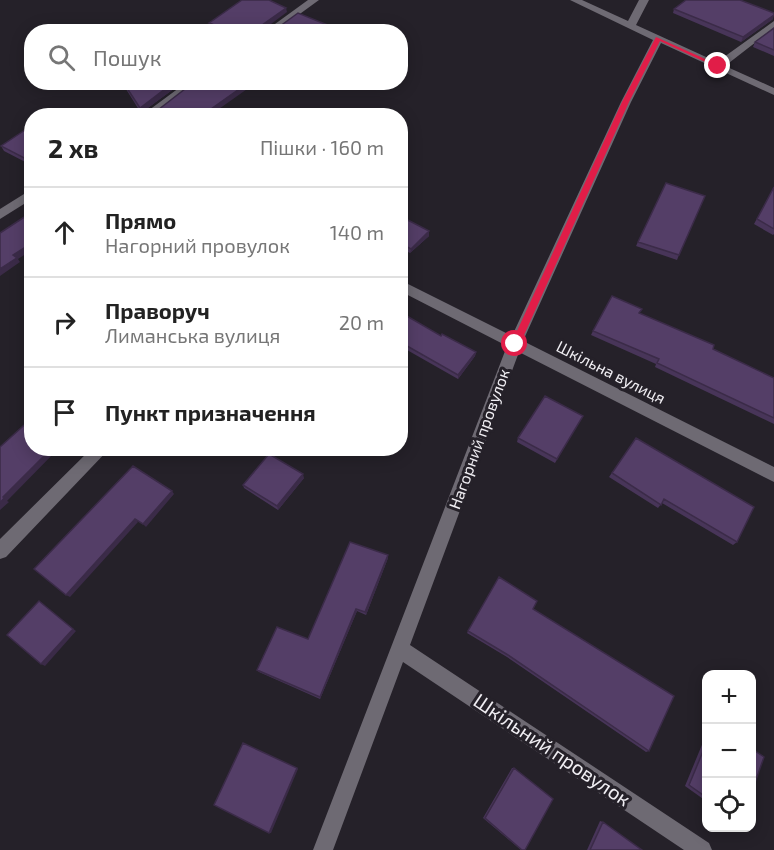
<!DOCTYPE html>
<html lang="uk">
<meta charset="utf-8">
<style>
body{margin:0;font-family:"Exo 2",sans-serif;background:#f2f2f2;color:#222}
.controls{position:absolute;right:18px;bottom:18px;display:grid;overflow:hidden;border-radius:12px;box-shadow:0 3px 15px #0003}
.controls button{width:54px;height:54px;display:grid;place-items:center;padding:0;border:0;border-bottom:2px solid #e0e0e0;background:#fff;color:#222;font:30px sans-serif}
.stop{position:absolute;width:18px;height:18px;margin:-14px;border:4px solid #e11d48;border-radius:50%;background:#fff}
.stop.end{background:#e11d48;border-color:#fff;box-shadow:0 2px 6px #0008}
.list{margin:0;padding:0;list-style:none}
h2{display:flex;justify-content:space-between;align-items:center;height:78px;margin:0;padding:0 24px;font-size:26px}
h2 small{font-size:20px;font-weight:400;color:#767676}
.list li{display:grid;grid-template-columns:39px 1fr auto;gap:18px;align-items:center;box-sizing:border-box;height:90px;padding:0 24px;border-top:2px solid #e0e0e0}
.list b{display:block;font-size:22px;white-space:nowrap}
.list p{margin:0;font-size:20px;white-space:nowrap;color:#767676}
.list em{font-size:20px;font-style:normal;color:#767676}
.icon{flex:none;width:33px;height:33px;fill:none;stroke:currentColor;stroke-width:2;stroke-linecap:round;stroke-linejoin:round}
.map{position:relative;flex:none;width:774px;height:850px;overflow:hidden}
.search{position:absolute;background:#fff;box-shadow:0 3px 15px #0003;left:24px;top:24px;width:384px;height:66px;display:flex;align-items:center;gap:15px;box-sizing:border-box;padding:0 21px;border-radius:24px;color:#767676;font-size:22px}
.panel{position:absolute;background:#fff;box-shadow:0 3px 15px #0003;left:24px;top:108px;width:384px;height:348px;border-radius:24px}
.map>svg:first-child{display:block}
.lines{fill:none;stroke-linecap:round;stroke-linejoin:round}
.minor{fill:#6e6a73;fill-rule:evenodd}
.wall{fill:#483559}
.shaded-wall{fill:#3b2b48}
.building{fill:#543e67;stroke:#3b2b48;stroke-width:1.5}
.route{fill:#e11d48}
.labels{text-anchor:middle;stroke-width:6;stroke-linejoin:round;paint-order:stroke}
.street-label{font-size:16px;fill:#f0eef3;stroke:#252129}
.near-street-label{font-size:20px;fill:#f0eef3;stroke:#252129}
</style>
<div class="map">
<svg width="774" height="850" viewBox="0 0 774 850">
<rect width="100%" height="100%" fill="#252129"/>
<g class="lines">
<!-- minor -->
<path class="minor" d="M308 0H319L275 32H264Z
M570 0H582L628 21 639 0H649L636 25 717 62 774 21V28L725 66 774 88V95L661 43 631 102 523 341 774 467V482L519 352 410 645 709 843 712 850H684L403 662 333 850H313L507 346 400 291V280L512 336 621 102 653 40Z
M187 82H199L154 116H141Z
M32 189V199L0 219V209Z
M92 448H110L6 557 0 559V539Z"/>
</g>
<!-- wall -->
<path class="wall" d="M674 9 773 19 741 42 673 13Z
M774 28V56L753 47 755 42Z
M123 82H183L141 113 124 86Z
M32 133 31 165 4 151 1 146Z
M666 183 679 255 677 260 636 246Z
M774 187V234L773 235 754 224Z
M400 216 429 231V236L410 253 400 248Z
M400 312 441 336 476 352 475 356 458 379 400 346Z
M639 313 774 378V424L655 367 656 364 591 335 593 331Z
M581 419 555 463 517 442 518 438Z
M636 438 737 542 733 545 662 503 658 508 609 477Z
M304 478 278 510 244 488 243 485Z
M388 555V558L366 615 357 611 320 699 259 672 257 670 308 639Z
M499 577 533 609 649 751 646 752 507 657 467 633Z
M706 735V801L685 786Z
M512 768H514L525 850H521L483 818Z
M600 821 603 822 642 850H587Z"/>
<!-- shaded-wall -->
<path class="shaded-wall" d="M286 8 287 12 263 30 262 25Z
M774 15 773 19 741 42 743 37Z
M330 26V31L322 32Z
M174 82H183L141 113 140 108Z
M249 82H257L209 116H201Z
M32 158V165H31L28 160Z
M429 231V236L410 253 411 249Z
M32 243V250L18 259 20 262 0 276V269L13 255Z
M476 352 475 356 458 379V375Z
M52 448H59L7 501 9 502 0 510V503L3 497Z
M303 474 304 478 278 510 277 506Z
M172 491 174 494 146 527 143 524Z
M135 519 138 522 70 597 66 595Z
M388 555V558L366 615 365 612Z
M39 601 76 631 45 666 41 664Z
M356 609 357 611 320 699V697Z
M297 768 298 769 271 833H269Z"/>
<!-- building -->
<path class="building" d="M242 0H269L286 8 262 25 263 29H276L298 13 330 26 322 32H201L212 24 209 23Z
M686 0H740L774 13V15L743 37 674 9Z
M774 28V50L755 42Z
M123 82H174L140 108Z
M194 82H249L201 116H144L143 113H154Z
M25 130 32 133V158L28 160 1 146Z
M666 183 705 196 679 255 638 242Z
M774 187V229L757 219Z
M32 212V243L13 255 17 258 0 269V233Z
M400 216 429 231 411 249 400 243Z
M612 296 642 309 639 313 714 345 713 349 774 378V418L657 363 659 359 593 331Z
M400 312 441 336 442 334 476 352 458 375 400 342Z
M545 396 583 416 557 459 518 438Z
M32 418V448H52L3 497 4 498 0 503V447Z
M636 438 754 507 737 542 664 499 661 505 612 473Z
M269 454 303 474 277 506 243 485Z
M133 466 172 491 143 524 135 519 66 595 34 569Z
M350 542 388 555 365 612 356 609 320 697 257 670 277 627 308 639Z
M499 577 537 601 533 609 674 696 649 751 508 655 468 631Z
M39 601 73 629 41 664 7 635Z
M243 743 297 768 269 833 214 805Z
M706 744V797L689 785Z
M752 749 764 757 752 791Z
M514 768 553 799 525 850H522L485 818Z
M603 822 642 850H590Z"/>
<!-- route -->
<path class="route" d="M656 37 721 66 716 67 660 41 629 102 520 344 518 346H512L511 344 622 102Z"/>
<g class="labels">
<!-- street labels -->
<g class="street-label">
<text transform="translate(611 372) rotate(27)" y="6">Шкільна вулиця</text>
<text transform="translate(479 439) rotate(-70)" y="6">Нагорний провулок</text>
</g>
<!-- near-street labels -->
<g class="near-street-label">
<text transform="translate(552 750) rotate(34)" y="7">Шкільний провулок</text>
</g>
</g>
</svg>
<div class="controls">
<button>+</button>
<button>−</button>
<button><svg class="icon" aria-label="locate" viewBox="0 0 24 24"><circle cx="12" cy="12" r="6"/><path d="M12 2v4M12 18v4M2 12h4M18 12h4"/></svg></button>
</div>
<div class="stop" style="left:515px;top:344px"></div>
<div class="stop end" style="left:718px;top:66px"></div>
<div class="search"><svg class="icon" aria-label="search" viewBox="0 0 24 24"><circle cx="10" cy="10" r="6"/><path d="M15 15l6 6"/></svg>Пошук</div>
<section class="panel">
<h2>2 хв<small>Пішки · 160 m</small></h2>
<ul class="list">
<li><svg class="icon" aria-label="ahead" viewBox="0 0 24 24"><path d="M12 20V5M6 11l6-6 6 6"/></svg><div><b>Прямо</b><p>Нагорний провулок</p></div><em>140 m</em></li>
<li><svg class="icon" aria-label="right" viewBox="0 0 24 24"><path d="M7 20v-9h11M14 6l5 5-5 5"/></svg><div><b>Праворуч</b><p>Лиманська вулиця</p></div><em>20 m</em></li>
<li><svg class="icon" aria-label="arrive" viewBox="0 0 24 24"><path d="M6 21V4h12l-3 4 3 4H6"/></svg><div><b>Пункт призначення</b></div></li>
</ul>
</section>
</div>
